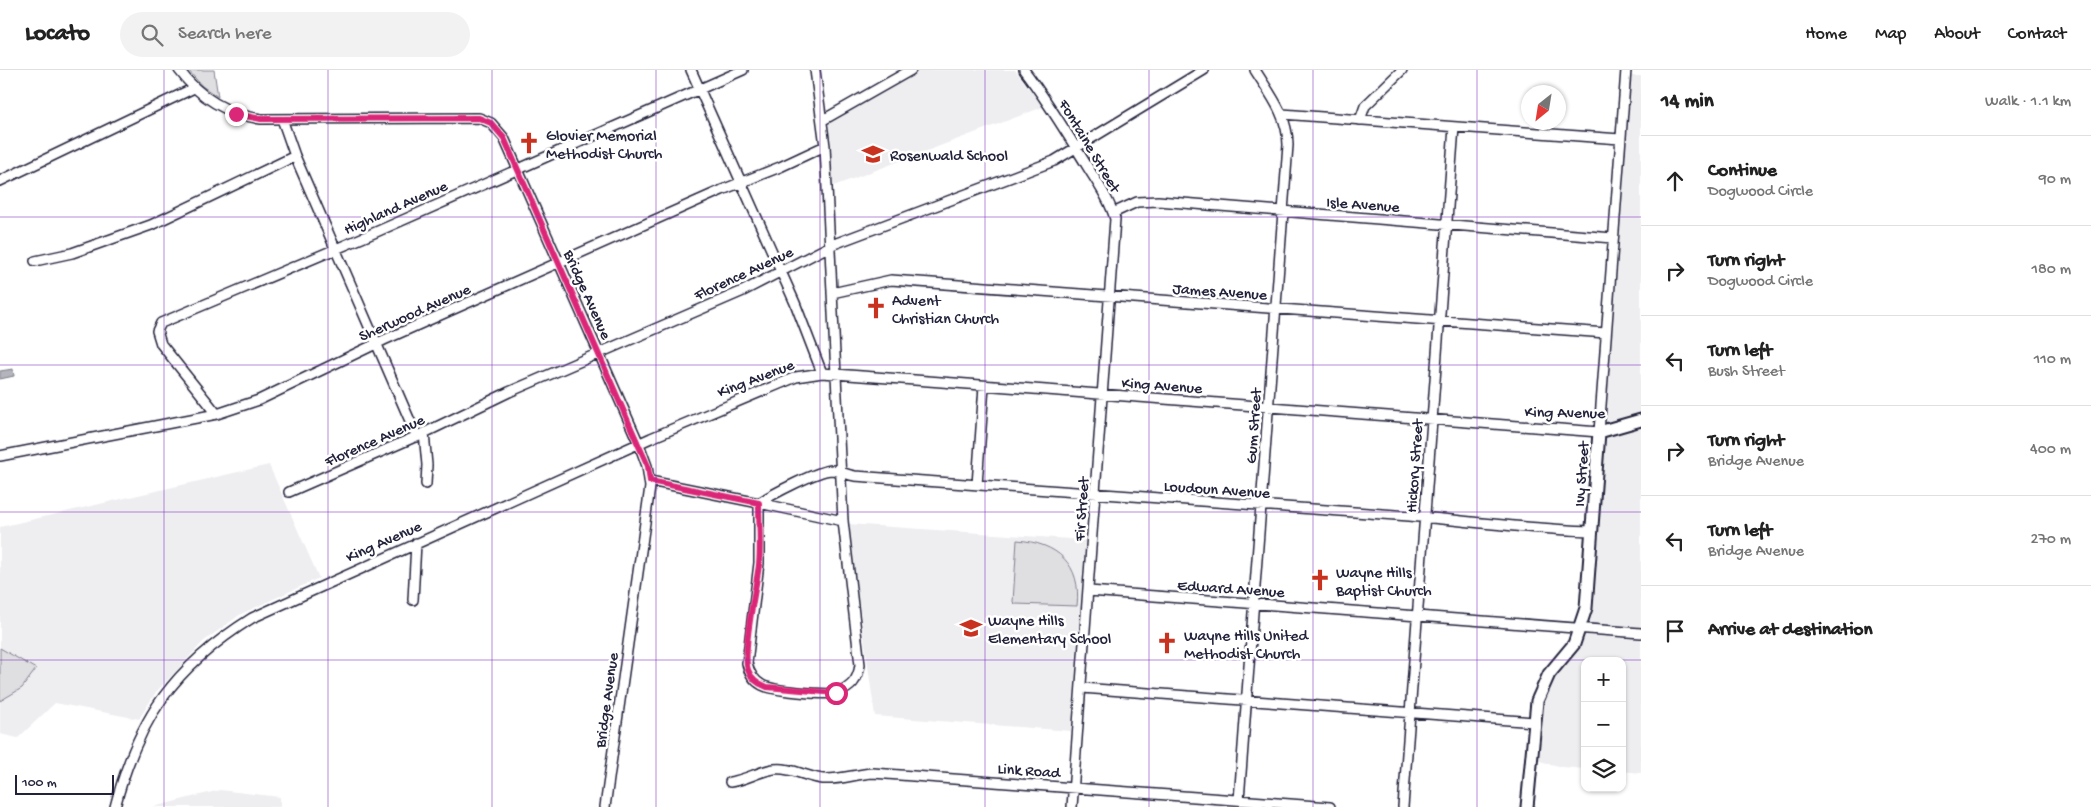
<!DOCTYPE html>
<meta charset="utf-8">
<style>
body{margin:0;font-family:"Gochi Hand",sans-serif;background:#f2f2f2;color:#222}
.controls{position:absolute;right:15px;bottom:15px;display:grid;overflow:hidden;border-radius:10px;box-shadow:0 1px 4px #0004}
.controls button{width:45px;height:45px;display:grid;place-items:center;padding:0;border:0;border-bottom:1px solid #e0e0e0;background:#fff;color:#222;font:25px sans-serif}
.compass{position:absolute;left:1521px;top:15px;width:45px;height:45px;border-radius:50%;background:#fff;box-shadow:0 1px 4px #0004;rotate:210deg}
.scale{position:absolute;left:15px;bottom:12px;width:99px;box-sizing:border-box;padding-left:5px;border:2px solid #22223b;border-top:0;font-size:14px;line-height:18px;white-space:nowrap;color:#22223b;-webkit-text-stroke:4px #fff;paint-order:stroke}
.stop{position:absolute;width:15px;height:15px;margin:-11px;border:4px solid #db2777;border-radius:50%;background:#fff}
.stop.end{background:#db2777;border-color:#fff;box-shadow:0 1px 5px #0008}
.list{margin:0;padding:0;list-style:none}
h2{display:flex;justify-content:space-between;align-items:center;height:65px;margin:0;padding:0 20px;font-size:21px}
h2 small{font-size:16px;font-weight:400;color:#767676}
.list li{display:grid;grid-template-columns:32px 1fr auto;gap:15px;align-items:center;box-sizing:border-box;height:90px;padding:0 20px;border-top:1px solid #e0e0e0}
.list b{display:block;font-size:19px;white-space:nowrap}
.list p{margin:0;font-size:16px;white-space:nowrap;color:#767676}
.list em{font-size:16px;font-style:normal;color:#767676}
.icon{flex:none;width:28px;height:28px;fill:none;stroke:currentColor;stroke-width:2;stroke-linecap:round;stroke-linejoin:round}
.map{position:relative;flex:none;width:1641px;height:737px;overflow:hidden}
header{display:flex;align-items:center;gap:30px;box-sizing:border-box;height:70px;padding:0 25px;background:#fff;border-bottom:1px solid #e0e0e0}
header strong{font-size:24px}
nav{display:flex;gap:28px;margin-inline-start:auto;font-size:18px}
.search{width:350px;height:45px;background:#f2f2f2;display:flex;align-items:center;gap:12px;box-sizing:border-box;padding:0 18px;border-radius:28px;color:#767676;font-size:19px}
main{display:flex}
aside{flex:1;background:#fff}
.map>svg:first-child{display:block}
.built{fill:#eeeef1}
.green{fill:#dfdfe2;stroke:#80808e}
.water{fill:#b4b4bc;stroke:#7a7a88}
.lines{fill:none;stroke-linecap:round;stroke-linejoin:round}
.minor-casing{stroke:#22223b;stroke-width:12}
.major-casing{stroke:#22223b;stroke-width:15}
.minor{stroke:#fff;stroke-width:9}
.major{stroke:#fff;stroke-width:11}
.route{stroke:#db2777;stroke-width:6}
.grid{fill:none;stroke:#7b2cbf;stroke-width:1;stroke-opacity:0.55}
.labels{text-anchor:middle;stroke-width:5;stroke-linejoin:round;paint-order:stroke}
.poi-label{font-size:16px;fill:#22223b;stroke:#fff;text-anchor:start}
.street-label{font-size:16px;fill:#22223b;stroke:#fff}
</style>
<header>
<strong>Locato</strong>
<div class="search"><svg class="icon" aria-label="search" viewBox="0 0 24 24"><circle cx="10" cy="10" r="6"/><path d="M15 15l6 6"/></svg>Search here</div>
<nav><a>Home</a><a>Map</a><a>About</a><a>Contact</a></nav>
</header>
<main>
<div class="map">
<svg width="1641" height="737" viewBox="0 0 1641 737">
<rect width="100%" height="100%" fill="#fff"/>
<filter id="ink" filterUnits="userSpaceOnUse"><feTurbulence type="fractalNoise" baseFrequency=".02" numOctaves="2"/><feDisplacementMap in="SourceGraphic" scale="10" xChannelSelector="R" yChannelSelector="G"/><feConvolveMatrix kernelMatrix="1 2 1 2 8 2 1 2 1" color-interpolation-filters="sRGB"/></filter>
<g filter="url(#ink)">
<!-- built -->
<path class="built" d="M920 0H1015L1043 37 831 117 826 51Z
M1630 6H1641V703L1622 701V591H1585V699L1562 697 1536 690 1540 641 1545 622 1579 574 1590 537Z
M269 395 319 508 241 544 204 571 156 622 139 649 55 633 18 668 0 664V457Z
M848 454 1085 470 1071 661 875 646Z
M220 720 280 727V737H153Z"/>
<!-- green -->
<path class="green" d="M188 0H214L218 27 202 16Z
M1017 470C1057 473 1082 494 1077 536L1015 534 1013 532Z
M0 578 36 599 22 618 0 631Z"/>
<!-- water -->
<path class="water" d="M13 299 14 306 0 309V301Z"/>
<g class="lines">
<!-- minor casing -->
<g class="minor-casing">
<path id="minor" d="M179 0C200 28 226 44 261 49L479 48 491 53 504 68 639 374 647 396 650 417 605 737
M691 0 795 233 822 303
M815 0 825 76 843 451 860 595C858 610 851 618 837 623 823 625 773 621 762 615 753 610 749 603 747 593L759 493V433L843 451
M1024 0C1046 29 1065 60 1084 91 1095 110 1109 128 1115 149L1072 737
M1282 44 1620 69
M282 49 295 86 417 367
M823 50 911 0
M1360 50 1365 36 1402 0
M0 111 194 18
M1113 143 1137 132 1158 131 1613 168
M35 191 72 183 151 155 295 86
M832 223 891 210 1606 263
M217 344 161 274 157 261 161 253 376 162 743 0
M424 363 427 395 426 414
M0 386 217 344 259 330 384 270 722 120 780 97 825 76
M650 411 759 433C771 425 818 400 832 400 840 401 848 405 855 406 1035 419 1215 433 1396 445 1461 450 1526 459 1592 461
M977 415 984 316
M289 422 424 363 509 322 743 221 834 174 1054 91 1204 0
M1089 521 1641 563
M413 530 416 473
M1082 618 1534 652
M730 712C746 710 759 701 774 699 791 697 806 707 823 709 840 710 856 704 873 703L1330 737
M1239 730 1288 75C1288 46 1270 24 1255 0
M115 737C138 648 174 597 252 548L651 368 796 307 822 303 1599 362 1626 0
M1403 737 1454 57"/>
</g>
<!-- major casing -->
<g class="major-casing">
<path id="major" d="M1527 737 1537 631 1549 604 1574 574 1586 538 1599 362 1641 350"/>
</g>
<!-- minor -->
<use href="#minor" class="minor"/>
<!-- major -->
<use href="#major" class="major"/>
</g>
</g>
<g class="lines" filter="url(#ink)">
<!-- route -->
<path class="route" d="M236 44 261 49 479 48 491 53 504 68 638 374 648 396 650 411 759 433C759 454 761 475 759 495 756 518 742 581 748 600 751 609 759 614 767 617L836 623"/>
</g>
<!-- grid -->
<path class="grid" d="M164 0V737M328 0V737M492 0V737M656 0V737M820 0V737M985 0V737M1149 0V737M1313 0V737M1477 0V737M0 147H1641M0 295H1641M0 442H1641M0 590H1641"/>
<!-- icons -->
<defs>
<g id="church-bare" transform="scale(1.725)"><path d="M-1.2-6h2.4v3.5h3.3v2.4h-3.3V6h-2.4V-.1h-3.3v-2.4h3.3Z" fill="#c8321e" stroke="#fff" stroke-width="2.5" paint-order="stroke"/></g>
<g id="school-bare" transform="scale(1.725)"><path d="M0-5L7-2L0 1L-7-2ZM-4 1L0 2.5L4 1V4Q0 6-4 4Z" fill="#c8321e" stroke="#fff" stroke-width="2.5" paint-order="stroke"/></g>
</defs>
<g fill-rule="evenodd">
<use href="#church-bare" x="529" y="73"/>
<use href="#school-bare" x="873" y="84"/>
<use href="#church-bare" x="876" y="238"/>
<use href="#church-bare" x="1320" y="510"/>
<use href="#school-bare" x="971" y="558"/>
<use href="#church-bare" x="1167" y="573"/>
</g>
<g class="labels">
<!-- poi labels -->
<g class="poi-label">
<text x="546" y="70">Glovier Memorial<tspan x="546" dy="18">Methodist Church</tspan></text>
<text x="890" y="90">Rosenwald School</text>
<text x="892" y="235">Advent<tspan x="892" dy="18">Christian Church</tspan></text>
<text x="1336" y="507">Wayne Hills<tspan x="1336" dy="18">Baptist Church</tspan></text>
<text x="988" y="555">Wayne Hills<tspan x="988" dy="18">Elementary School</tspan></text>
<text x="1184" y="570">Wayne Hills United<tspan x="1184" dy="18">Methodist Church</tspan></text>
</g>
<!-- street labels -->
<g class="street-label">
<text transform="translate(1091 75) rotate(59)" y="6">Fontaine Street</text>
<text transform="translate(1363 133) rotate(4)" y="6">Isle Avenue</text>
<text transform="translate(395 136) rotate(-24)" y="6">Highland Avenue</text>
<text transform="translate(743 202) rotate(-25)" y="6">Florence Avenue</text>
<text transform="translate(1220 220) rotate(4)" y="6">James Avenue</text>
<text transform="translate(589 224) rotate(66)" y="6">Bridge Avenue</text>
<text transform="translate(414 241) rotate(-24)" y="6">Sherwood Avenue</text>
<text transform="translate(755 307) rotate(-21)" y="6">King Avenue</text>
<text transform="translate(1162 314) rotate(4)" y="6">King Avenue</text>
<text transform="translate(1565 341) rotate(1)" y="6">King Avenue</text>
<text transform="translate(1252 356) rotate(-86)" y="6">Gum Street</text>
<text transform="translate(374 369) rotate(-24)" y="6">Florence Avenue</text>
<text transform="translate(1413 396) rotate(-86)" y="6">Hickory Street</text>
<text transform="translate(1580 404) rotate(-86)" y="6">Ivy Street</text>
<text transform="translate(1217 418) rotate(4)" y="6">Loudoun Avenue</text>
<text transform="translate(1080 439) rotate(-86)" y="6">Fir Street</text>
<text transform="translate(383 470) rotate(-24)" y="6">King Avenue</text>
<text transform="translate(1231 517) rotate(4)" y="6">Edward Avenue</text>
<text transform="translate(605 630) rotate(-82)" y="6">Bridge Avenue</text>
<text transform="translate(1029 699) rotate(4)" y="6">Link Road</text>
</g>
</g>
</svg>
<div class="controls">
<button>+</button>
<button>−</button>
<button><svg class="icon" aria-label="layers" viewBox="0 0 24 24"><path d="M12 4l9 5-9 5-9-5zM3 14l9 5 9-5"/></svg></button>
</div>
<svg class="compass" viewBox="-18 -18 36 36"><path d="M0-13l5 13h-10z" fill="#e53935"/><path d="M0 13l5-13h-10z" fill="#767676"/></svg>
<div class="scale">100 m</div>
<div class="stop" style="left:836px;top:623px"></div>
<div class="stop end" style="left:236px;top:44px"></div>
</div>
<aside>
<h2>14 min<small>Walk · 1.1 km</small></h2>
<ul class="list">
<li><svg class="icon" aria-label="ahead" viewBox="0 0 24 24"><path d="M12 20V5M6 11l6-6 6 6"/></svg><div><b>Continue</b><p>Dogwood Circle</p></div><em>90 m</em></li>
<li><svg class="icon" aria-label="right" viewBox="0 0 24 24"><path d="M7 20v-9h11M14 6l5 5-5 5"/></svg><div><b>Turn right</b><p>Dogwood Circle</p></div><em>180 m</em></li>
<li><svg class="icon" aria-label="left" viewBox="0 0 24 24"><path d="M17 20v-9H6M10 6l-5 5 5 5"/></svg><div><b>Turn left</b><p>Bush Street</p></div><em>110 m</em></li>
<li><svg class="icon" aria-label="right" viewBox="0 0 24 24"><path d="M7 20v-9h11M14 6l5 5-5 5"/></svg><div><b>Turn right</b><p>Bridge Avenue</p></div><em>400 m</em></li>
<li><svg class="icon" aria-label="left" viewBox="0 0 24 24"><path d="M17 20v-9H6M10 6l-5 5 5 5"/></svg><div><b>Turn left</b><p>Bridge Avenue</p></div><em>270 m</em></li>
<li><svg class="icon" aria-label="arrive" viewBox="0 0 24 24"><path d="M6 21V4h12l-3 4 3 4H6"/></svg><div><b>Arrive at destination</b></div></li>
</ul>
</aside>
</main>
